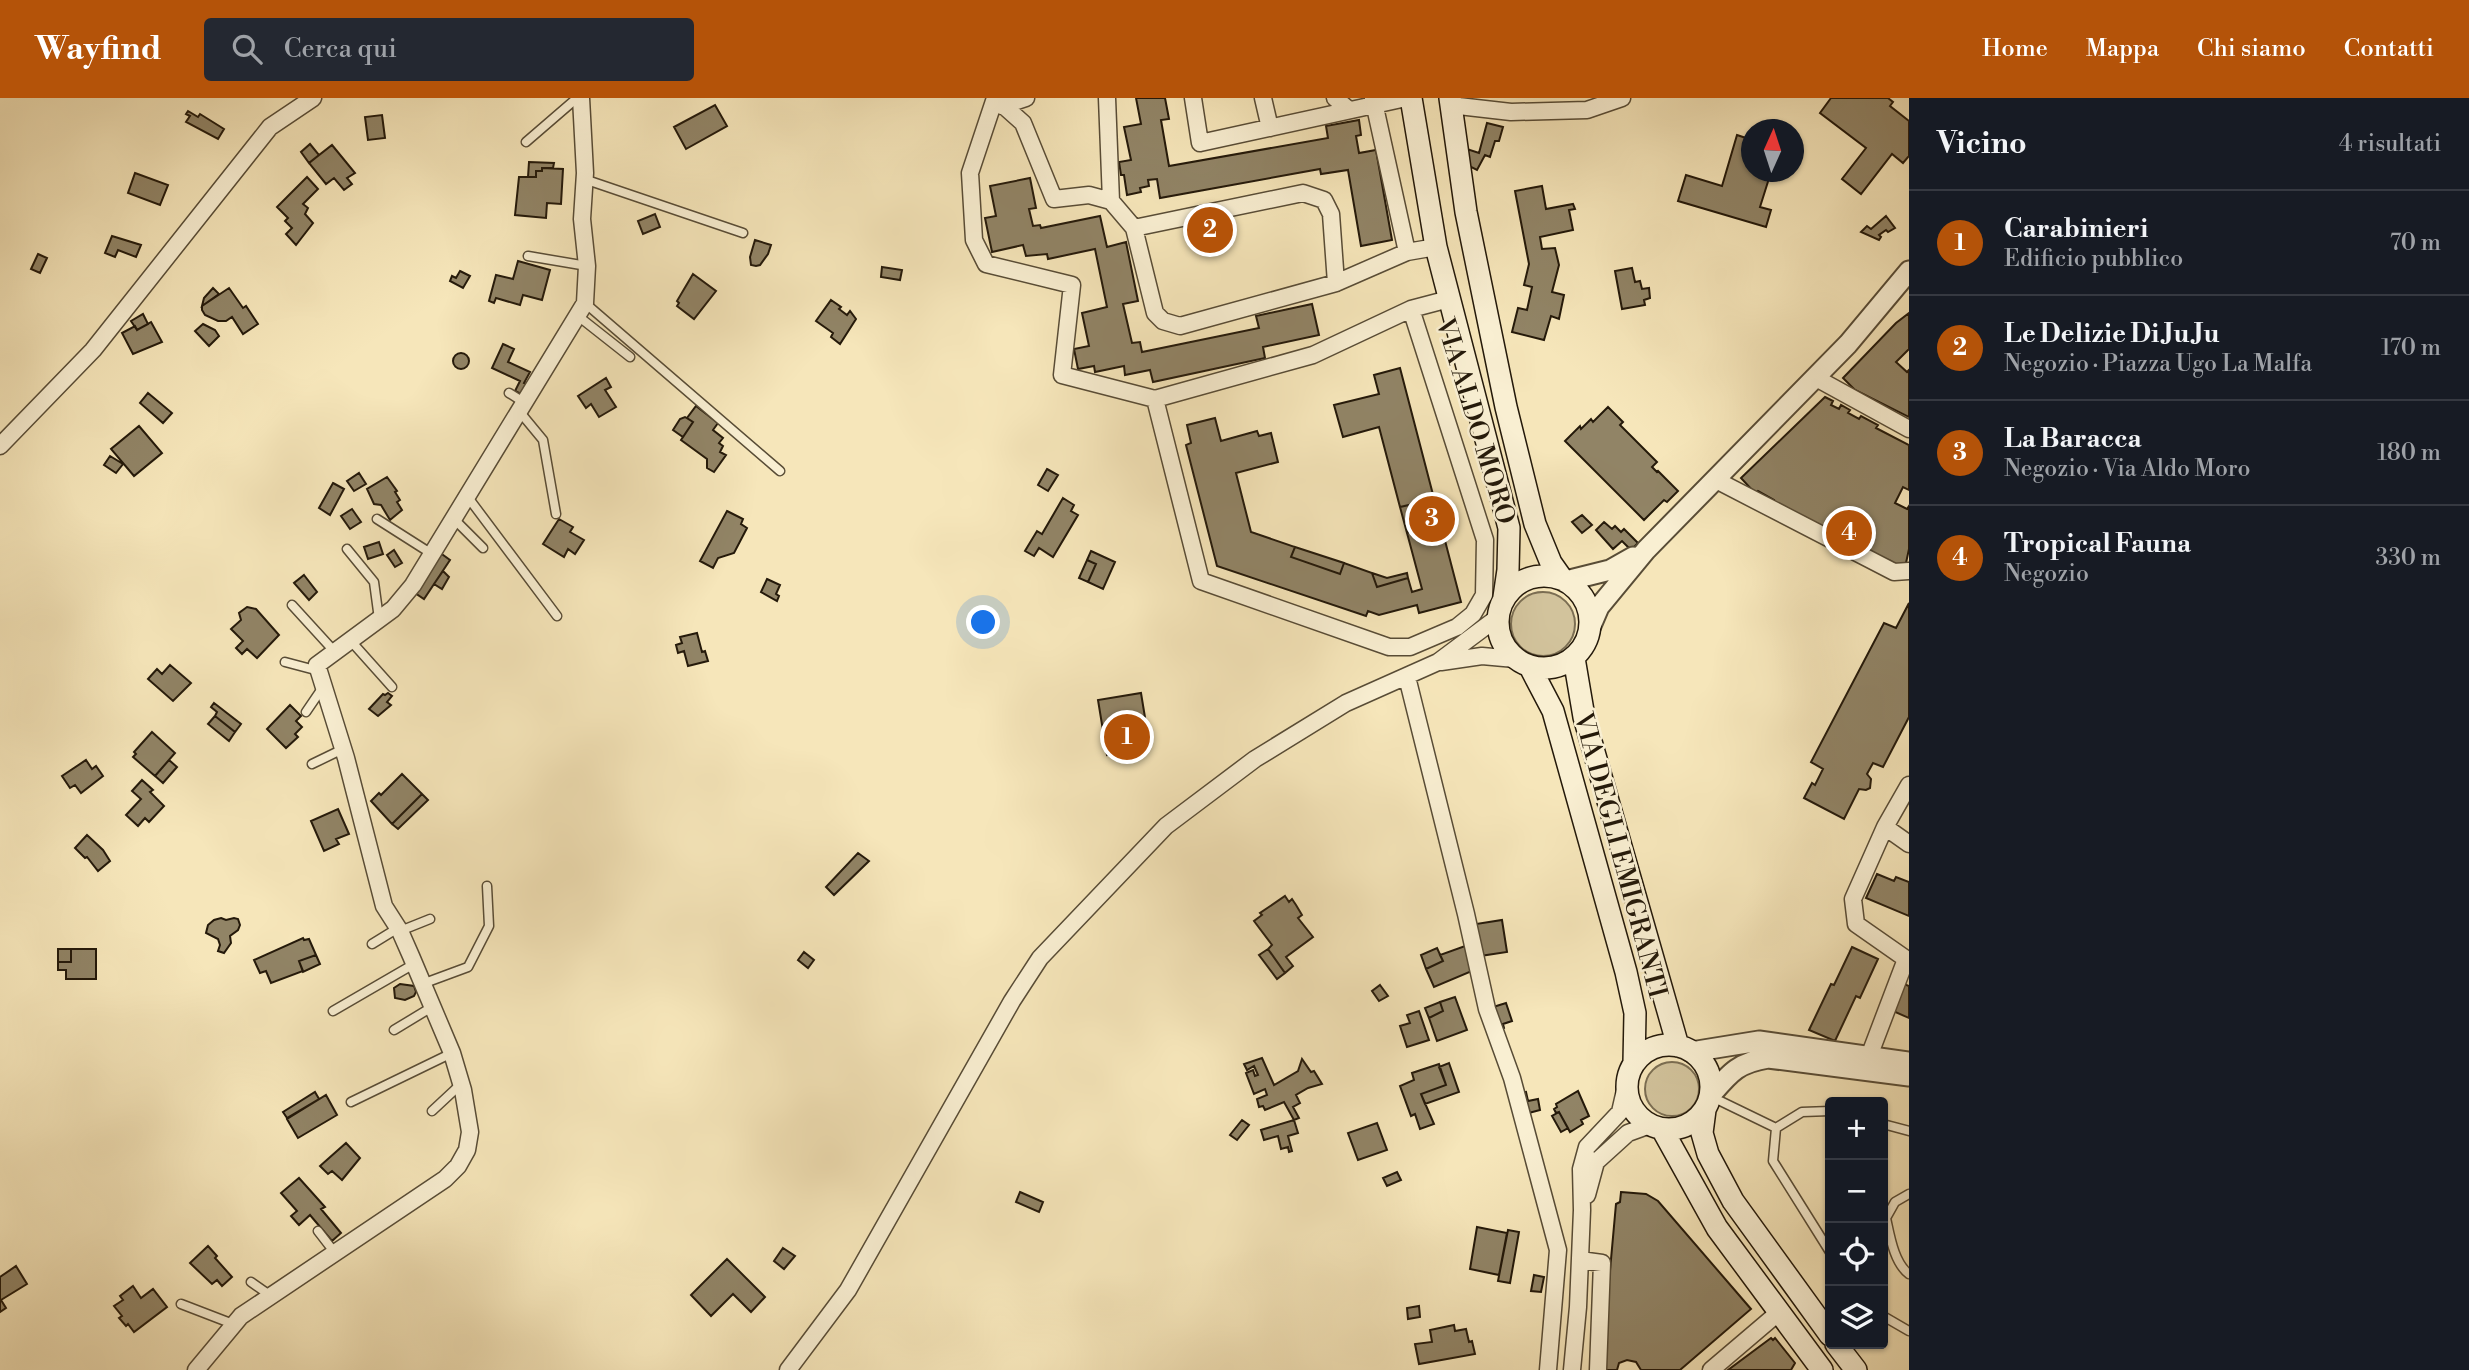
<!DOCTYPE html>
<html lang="it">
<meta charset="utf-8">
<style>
body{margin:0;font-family:"Libre Bodoni",serif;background:#242831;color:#f1f3f6}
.controls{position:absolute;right:21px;bottom:21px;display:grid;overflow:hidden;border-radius:7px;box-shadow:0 2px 5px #0004}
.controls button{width:63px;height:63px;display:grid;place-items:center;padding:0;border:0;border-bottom:2px solid #363941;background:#171b24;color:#f1f3f6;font:35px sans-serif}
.compass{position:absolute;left:1741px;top:21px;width:63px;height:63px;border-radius:50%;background:#171b24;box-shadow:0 2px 5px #0004;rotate:3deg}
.you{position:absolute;left:984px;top:525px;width:24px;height:24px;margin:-18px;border:5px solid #fff;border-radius:50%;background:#1a73e8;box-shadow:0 0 0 10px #1a73e833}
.badge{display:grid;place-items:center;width:46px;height:46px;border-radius:50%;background:#b45309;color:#fff;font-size:23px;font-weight:700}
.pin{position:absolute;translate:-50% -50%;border:4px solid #fff;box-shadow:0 2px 7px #0006}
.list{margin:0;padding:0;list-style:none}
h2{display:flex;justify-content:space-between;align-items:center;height:91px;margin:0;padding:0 28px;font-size:30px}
h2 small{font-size:23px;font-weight:400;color:#9ea1a6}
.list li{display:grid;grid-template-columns:46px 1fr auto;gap:21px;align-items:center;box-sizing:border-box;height:105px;padding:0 28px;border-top:2px solid #363941}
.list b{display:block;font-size:26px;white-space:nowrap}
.list p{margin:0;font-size:23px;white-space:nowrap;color:#9ea1a6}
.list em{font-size:23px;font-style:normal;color:#9ea1a6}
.icon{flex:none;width:38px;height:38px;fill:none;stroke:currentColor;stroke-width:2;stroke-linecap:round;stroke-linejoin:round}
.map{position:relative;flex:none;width:1909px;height:1272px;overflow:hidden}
header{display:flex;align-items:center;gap:42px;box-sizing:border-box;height:98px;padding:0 35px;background:#b45309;color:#fff}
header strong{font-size:33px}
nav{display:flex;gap:38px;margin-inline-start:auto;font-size:24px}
.search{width:490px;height:63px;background:#242831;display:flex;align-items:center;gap:18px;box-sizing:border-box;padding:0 24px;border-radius:7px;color:#9ea1a6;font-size:26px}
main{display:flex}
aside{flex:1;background:#171b24}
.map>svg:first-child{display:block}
.green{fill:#d2c39c;stroke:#7b6e53;stroke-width:2}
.building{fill:#918466;stroke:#24190a;stroke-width:2}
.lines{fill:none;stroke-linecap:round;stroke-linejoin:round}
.service-casing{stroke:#584c36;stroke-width:11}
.minor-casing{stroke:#584c36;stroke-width:19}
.tertiary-casing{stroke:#584c36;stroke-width:23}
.secondary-casing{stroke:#24190a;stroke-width:24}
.service{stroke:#f9efd2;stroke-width:8}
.minor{stroke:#f9efd2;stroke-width:16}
.tertiary{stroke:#f9efd2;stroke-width:19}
.secondary{stroke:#f9efd2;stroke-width:21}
.labels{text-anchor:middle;stroke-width:5;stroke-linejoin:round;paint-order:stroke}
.street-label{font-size:26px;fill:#24190a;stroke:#f9efd2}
</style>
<header>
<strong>Wayfind</strong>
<div class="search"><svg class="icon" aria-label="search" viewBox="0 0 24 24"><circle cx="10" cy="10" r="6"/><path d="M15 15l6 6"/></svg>Cerca qui</div>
<nav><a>Home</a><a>Mappa</a><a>Chi siamo</a><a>Contatti</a></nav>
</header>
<main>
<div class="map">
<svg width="1909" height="1272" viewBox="0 0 1909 1272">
<rect width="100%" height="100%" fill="#f6e6ba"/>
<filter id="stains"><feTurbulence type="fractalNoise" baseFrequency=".00286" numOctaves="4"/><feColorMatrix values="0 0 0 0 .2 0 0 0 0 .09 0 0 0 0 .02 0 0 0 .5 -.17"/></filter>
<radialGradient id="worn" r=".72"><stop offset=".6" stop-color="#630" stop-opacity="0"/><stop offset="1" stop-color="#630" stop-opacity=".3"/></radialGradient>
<!-- green -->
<path class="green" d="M1511 526a32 32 0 1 1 64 0a32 32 0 1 1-64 0Z
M1645 991a27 27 0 1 1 54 0a27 27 0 1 1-54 0Z"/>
<!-- building -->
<path class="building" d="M1136 0H1165L1169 21 1161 22 1169 68 1328 40 1326 28 1359 22 1361 37 1356 38 1359 55 1376 52 1392 142 1361 148 1348 72 1321 76 1320 71 1160 100 1157 81 1148 82 1149 88 1140 90 1141 94 1127 97 1124 77H1121L1119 64 1131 62 1124 29 1141 26Z
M1831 0H1888L1893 4 1890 8 1909 23V58L1903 65 1892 56 1861 96 1842 81 1866 50 1820 15Z
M715 7 727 28 686 51 674 29Z
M188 13 198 19 200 16 224 31 218 41 186 24 190 18 186 16Z
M382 17 385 40 368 42 365 19Z
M1487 25 1503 29 1499 43H1495L1490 59 1485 57 1477 72 1465 66 1467 51 1479 55Z
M1737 37 1752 42V74H1771L1760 109 1771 112 1766 129 1678 103 1686 77 1722 88Z
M310 46 319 57 309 65 301 54Z
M332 47 355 75 347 80 352 86 344 92 334 80 326 86 309 65Z
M529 64 554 65 553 70H542V73H536V79H528Z
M542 70 563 71 561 106 547 105 546 120 515 117 519 79H536V73H542Z
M135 75 168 87 160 107 128 95Z
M307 79 318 91 303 106 308 110 305 116 313 125 296 147 286 136 292 130 285 123 288 120 277 109Z
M1030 80 1036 110 1029 111 1033 128 1040 127 1041 130 1100 118 1107 149 1126 144 1138 203 1123 206 1132 245 1140 244 1142 254 1259 230 1256 218 1312 206 1319 237 1263 249 1265 260 1153 284 1150 272 1125 277 1124 268 1095 274 1094 268 1078 271 1074 251 1089 248 1082 215 1107 209 1095 151 1048 161 1047 156 1026 158 1023 147 992 154 985 120 996 118 990 88Z
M1542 88 1546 111 1573 106 1575 111 1569 112 1573 132 1540 139 1542 151 1555 150 1559 167 1552 194 1564 197 1559 221 1551 218 1544 242 1512 234 1518 210 1527 212 1532 189 1524 187 1529 166 1515 93Z
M655 116 660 129 643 136 638 123Z
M1886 118 1895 130 1888 134 1886 132 1879 137 1881 139 1879 142 1861 134 1867 128 1871 131Z
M112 138 141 147 136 159 118 152 115 159 105 155Z
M755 142 771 147 768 156 760 167 756 168 751 167 750 159Z
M38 156 47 160 40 175 31 171Z
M518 163 550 172 542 202 523 197 520 207 496 200 494 205 489 203 496 177 513 181Z
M882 169 902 172 900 182 881 179Z
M1632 170 1635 184 1640 183 1642 191 1649 190 1650 200 1644 202 1645 207 1622 211 1615 173Z
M460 173 470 178 463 190 450 183 452 178 456 180Z
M693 176 716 193 694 221 677 208 679 205 677 203Z
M213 190 219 196 202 208 204 200Z
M229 190 243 210 246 208 258 226 243 236 232 219 226 223H218L205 217 202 212V208Z
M831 202 841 209 839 211 847 217 850 213 856 221 840 246 831 239 833 235 816 223Z
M1909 215V251L1896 264 1907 274 1909 272V319L1855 292 1843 280 1896 225Z
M143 216 148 226 137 232 131 223Z
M151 224 162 244 133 256 122 235 135 228 137 232Z
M203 226 215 232 219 238 209 248 195 233Z
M503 246 514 251 508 264 530 274 524 285 529 287 523 297 515 293 520 283 492 270Z
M453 263a8 8 0 1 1 16 0a8 8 0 1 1-16 0Z
M1400 270 1461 504 1419 515 1417 507 1379 517 1368 513 1366 518 1217 468 1186 347 1191 345 1187 327 1215 320 1221 343 1257 333 1259 338 1271 335 1278 364 1236 375 1251 434 1295 449 1291 459 1340 476 1344 465 1372 475 1377 489 1408 480 1412 494 1422 491 1407 435 1416 432 1409 407 1400 409 1379 329 1343 339 1334 307 1379 296 1374 277Z
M606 280 611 289 605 292 616 309 599 319 591 306 586 310 578 298Z
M148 295 172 315 163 325 140 305Z
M1825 299 1833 303 1831 307 1839 311 1841 307 1850 312 1848 315 1859 321 1861 318 1878 327 1876 330 1909 347V392L1903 389 1895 405 1907 411 1909 408V451L1906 465 1896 468 1891 463 1867 453 1773 405 1774 402 1758 393 1756 395 1753 393 1741 380Z
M696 308 718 325 713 332 723 340 719 345 723 348 720 354 726 357 714 374 707 370V361L681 342 693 324 687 320Z
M1608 309 1623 324 1620 327 1657 364 1652 369 1657 374 1658 373 1678 393 1667 404 1664 402 1644 422 1565 343 1580 328 1581 331 1591 321 1593 324Z
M685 319 693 324 683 339 673 332 680 321Z
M139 328 162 355 134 378 111 351Z
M110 358 123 366 116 375 104 367Z
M1047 371 1058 377 1048 393 1038 387Z
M359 375 366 386 354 393 347 383Z
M387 379 397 393 395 394 400 402 397 404 402 412 390 422 381 407 374 406 367 391Z
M333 385 344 391 330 417 319 410Z
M1063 400 1074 407 1071 413 1078 417 1053 459 1039 450 1034 458 1025 453 1037 433 1042 436Z
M1409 407 1416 432 1407 435 1400 409Z
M352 411 361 424 350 431 341 418Z
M727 413 743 421 741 426 747 430 734 455 718 460 713 470 700 463Z
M1582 417 1592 427 1582 435 1572 424Z
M559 421 573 429 570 434 584 442 575 456 568 451 564 459 543 446Z
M1604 424 1612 431 1615 428 1621 434 1624 431 1638 445 1631 452 1622 443 1613 451 1596 432Z
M379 444 383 456 368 461 364 449Z
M1295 449 1344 465 1340 476 1291 459Z
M394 452 402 465 395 469 387 457Z
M1091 453 1115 464 1103 491 1088 484 1096 466 1087 462Z
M439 454 450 462 424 501 412 493Z
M1087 462 1096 466 1088 484 1079 480Z
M443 473 449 479 442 491 434 486Z
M1372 475 1387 480 1407 475 1408 480 1377 489Z
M304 477 317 494 309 502 294 485Z
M767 481 780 487 776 496 779 498 777 503 761 494Z
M1909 505V619L1883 669 1873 665 1867 676 1871 681 1870 690 1866 692 1859 691 1844 721 1804 700 1812 685 1815 687 1823 671 1811 664 1884 525 1896 530Z
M247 509 256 511 279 537 257 560 247 551 242 556 236 550 243 543 231 531 241 522 239 515Z
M697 535 702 554 705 553 708 563 688 568 684 553 678 555 676 547 682 545 680 539Z
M170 567 191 585 173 603 148 581 157 571 162 576Z
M388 595 392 598 387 604 391 607 378 618 369 611 383 596 385 597Z
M1141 595 1150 650 1107 657 1098 602Z
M214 605 241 626 235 634 215 618 217 614 211 609Z
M290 607 301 618 296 623 302 629 295 636 298 639 286 650 267 631Z
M215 618 235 634 229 643 208 626Z
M152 634 175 655 155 678 133 659 136 656 134 654Z
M86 662 92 671 96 668 103 678 81 695 75 687 70 690 62 678Z
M169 662 177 669 163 685 155 678Z
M402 676 422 696 392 726 371 703 379 695 381 697Z
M142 682 153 692 150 694 164 708 149 724 145 720 138 728 126 717 141 701 132 693Z
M422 696 428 702 398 731 392 726Z
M338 711 349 736 336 741 339 746 324 753 311 723Z
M87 737 103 752 110 763 98 773 87 759 85 760 75 750Z
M858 755 869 763 834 797 826 789Z
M1877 776 1894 783 1896 779 1909 784V818L1866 800Z
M1285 798 1289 804 1292 801 1296 807 1302 817 1298 820 1313 839 1286 859 1293 868 1285 875 1268 851 1272 847 1254 823 1262 817 1260 815Z
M221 820 226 822 234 820 238 821 240 827 238 832 230 838 231 845 224 855 218 853 220 847 218 841 206 835 208 827 214 822Z
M1502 822 1507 854 1480 858 1476 826Z
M303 840 304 842 309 841 316 857 299 863 303 873 271 885 266 873 260 875 254 862Z
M1465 848 1472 873 1434 889 1426 871 1443 863 1440 857Z
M1852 849 1878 861 1860 900 1856 898 1835 943 1809 932 1831 886 1834 887Z
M1437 850 1443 863 1426 871 1421 857Z
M58 851H71V864H58Z
M71 851H96V881H66V872H58V864H71Z
M1268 851 1285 875 1277 881 1259 857Z
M804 854 814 862 808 870 798 862Z
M316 857 320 866 303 874 299 863Z
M400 886 414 888 416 894 414 898 405 902 395 900 394 890Z
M1904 886 1909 888V920L1893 913Z
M1380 887 1388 898 1379 903 1372 893Z
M1455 899 1467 932 1437 943 1429 920 1443 913 1440 904Z
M1440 904 1443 913 1429 920 1425 910Z
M1506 905 1512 923 1503 926 1504 930 1498 933 1490 910Z
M1419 913 1429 942 1407 949 1400 928 1410 925 1407 917Z
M1262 960 1274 987 1298 973 1302 961 1311 974 1314 973 1322 986 1308 990 1296 997 1300 1005 1293 1009 1299 1020 1294 1022 1284 1004 1265 1012 1263 1008 1259 1009 1257 1001 1267 997 1265 991 1254 996 1246 975 1253 972 1255 978 1258 977 1254 968 1247 972 1244 966Z
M1449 965 1459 994 1425 1006 1421 996 1446 987 1439 969Z
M1439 966 1446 987 1421 996 1434 1026 1420 1031 1415 1016 1411 1018 1400 988 1414 982 1412 975Z
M1578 993 1589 1018 1581 1022 1583 1026 1570 1034 1559 1014 1556 1015 1554 1011 1557 1009 1556 1006Z
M315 994 319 1001 287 1020 283 1014Z
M1526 994 1528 1003 1538 1001 1540 1012 1525 1016 1520 995Z
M326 997 337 1017 298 1040 287 1021Z
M1559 1014 1568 1030 1561 1034 1552 1018Z
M1242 1022 1249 1027 1237 1042 1230 1037Z
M1294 1022 1298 1035 1288 1038 1292 1053 1289 1054 1288 1049 1281 1051 1278 1038 1264 1042 1261 1032Z
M1377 1025 1387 1052 1358 1062 1348 1035Z
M346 1045 360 1060 342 1082 332 1073 328 1076 320 1068Z
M1397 1074 1401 1082 1387 1088 1383 1080Z
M299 1080 325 1109 321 1111 341 1135 332 1143 310 1117 299 1127 291 1118 297 1113 281 1095Z
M1020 1094 1043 1104 1039 1114 1016 1104Z
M1621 1094 1646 1096 1658 1103 1751 1211 1680 1272H1641L1636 1264 1627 1262 1619 1265 1617 1272H1601L1616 1106 1620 1104Z
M1477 1129 1507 1135 1499 1177 1470 1171Z
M1508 1132 1519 1134 1510 1185 1498 1183Z
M208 1148 217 1158 215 1160 232 1179 222 1188 217 1182 212 1186 190 1165Z
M783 1150 795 1158 784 1171 774 1163Z
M727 1161 765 1199 751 1214 733 1196 711 1218 691 1197Z
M16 1168 27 1186 1 1202 6 1210 0 1214V1179Z
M1534 1177 1544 1179 1541 1194 1531 1193Z
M133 1188 141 1200 153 1191 167 1209 134 1234 128 1226 126 1228 119 1220 122 1218 114 1208 123 1202 120 1198Z
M1419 1208 1420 1219 1408 1221 1407 1210Z
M1454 1227 1455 1233 1466 1231 1469 1244 1472 1243 1475 1256 1419 1266 1415 1246 1432 1244 1430 1232Z
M1771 1240 1773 1242 1775 1240 1795 1265 1791 1272H1728Z"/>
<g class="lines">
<!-- service casing -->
<g class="service-casing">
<path id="service" d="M526 44 577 0
M584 81 743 135
M528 158 587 168
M585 205 780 373
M578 218 630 259
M509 295 525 305
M519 313 543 342 556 416
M467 398 557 518
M377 421 432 456
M454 421 483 450
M347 451 374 484 379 521
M292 507 334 553
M350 542 392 589
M285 564 319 573
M306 614 323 589
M312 666 343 651
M400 833 430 821
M372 846 398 830
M422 886 468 869 489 828 487 788
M333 913 414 866
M394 932 432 909
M1710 998 1776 1030
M351 1004 452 955
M432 1013 461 986
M1830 1013 1802 1014 1776 1030 1773 1063 1830 1154
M1883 1026 1909 1033
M1909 1096 1895 1104 1886 1120C1890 1138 1894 1165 1909 1176
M318 1133 335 1155
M251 1184 271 1198
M181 1206 233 1226
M1883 1218 1909 1233"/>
</g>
<!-- minor casing -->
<g class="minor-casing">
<path id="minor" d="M995 0 970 75 974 142 986 166 1072 187 1062 277 1155 301 1313 257 1411 211 1449 201
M995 0 1023 25 1054 101 1089 97 1111 103
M1107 0 1111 103
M1193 0 1200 45 1406 0
M1263 0 1270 30
M1335 0 1349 12
M1373 0 1407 154
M1450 7 1511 14 1587 12 1622 0
M1002 8 1026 0
M1111 103 1134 130 1155 215 1163 223 1180 228 1336 185 1407 154 1436 149
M1134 130 1303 95 1324 102 1331 116 1336 185
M1816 280 1909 331
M1155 301 1201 483 1389 549H1410L1457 529 1473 516 1484 497 1485 442 1411 211
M0 348 93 252 270 29 313 0
M1716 382 1894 474 1909 473
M1441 564 1482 558 1515 561
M1407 579 1466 816 1487 911 1512 980 1558 1152 1548 1272
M1909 687 1885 729 1909 746
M1865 969 1906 861 1856 826 1853 801 1885 729
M1587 1097 1596 1064 1628 1035 1650 1027
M1580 1162 1602 1165 1598 1272
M196 1272 241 1218 445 1081 458 1068 467 1052 470 1034 463 992 452 955 411 858 400 833 384 808 346 660 317 567 393 511 413 487 585 205 587 168 582 121 585 75 581 0
M788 1272 848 1192 1012 903 1040 860 1166 728 1255 661 1346 605 1438 564 1497 520
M1572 1272 1578 1209 1582 1112 1581 1071 1587 1049 1620 1014 1628 979
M1711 1272 1778 1215"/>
</g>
<!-- tertiary casing -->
<g class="tertiary-casing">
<path id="tertiary" d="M1566 483 1610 472 1633 459
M1590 530 1599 509 1646 452 1848 246 1909 173
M1691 954 1759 943 1909 964
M1710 998C1730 975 1737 965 1768 960L1909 978"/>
</g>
<!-- secondary casing -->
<g class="secondary-casing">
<path id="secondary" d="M1411 0 1436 149 1509 430 1508 472 1504 499
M1450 0 1466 114 1506 309 1535 426 1551 465 1563 482
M1498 524a46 46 0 1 1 92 0a46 46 0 1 1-92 0Z
M1574 560 1584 619 1678 948
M1530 569 1553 613 1626 874 1635 915 1634 965
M1627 989a42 42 0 1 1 84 0a42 42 0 1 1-84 0Z
M1705 1012 1702 1035 1708 1056 1733 1103 1830 1237
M1662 1031 1717 1130 1822 1272
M1836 1246 1856 1272"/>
</g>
<!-- service -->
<use href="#service" class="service"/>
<!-- minor -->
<use href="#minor" class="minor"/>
<!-- tertiary -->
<use href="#tertiary" class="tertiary"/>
<!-- secondary -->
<use href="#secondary" class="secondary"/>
</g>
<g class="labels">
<!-- street labels -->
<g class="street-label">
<text transform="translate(1476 323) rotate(73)" y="9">VIA ALDO MORO</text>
<text transform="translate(1621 757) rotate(75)" y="9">VIA DEGLI EMIGRANTI</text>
</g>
</g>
<rect width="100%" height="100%" filter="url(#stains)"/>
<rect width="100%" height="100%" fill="url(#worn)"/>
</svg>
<div class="controls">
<button>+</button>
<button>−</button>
<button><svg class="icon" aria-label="locate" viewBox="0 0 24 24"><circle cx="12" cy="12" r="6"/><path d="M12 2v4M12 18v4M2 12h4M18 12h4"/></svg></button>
<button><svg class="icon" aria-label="layers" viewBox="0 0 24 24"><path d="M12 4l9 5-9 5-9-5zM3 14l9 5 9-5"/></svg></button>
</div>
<svg class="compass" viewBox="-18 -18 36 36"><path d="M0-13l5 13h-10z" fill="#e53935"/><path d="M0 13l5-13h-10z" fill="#9ea1a6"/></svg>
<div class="you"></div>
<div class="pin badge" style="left:1127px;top:639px">1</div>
<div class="pin badge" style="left:1210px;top:132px">2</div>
<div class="pin badge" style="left:1432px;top:421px">3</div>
<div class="pin badge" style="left:1849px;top:435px">4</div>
</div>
<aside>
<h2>Vicino<small>4 risultati</small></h2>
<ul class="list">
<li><span class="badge">1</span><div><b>Carabinieri</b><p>Edificio pubblico</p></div><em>70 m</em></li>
<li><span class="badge">2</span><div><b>Le Delizie Di Ju Ju</b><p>Negozio · Piazza Ugo La Malfa</p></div><em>170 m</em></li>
<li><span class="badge">3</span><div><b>La Baracca</b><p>Negozio · Via Aldo Moro</p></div><em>180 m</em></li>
<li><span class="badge">4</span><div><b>Tropical Fauna</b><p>Negozio</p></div><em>330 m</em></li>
</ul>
</aside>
</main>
